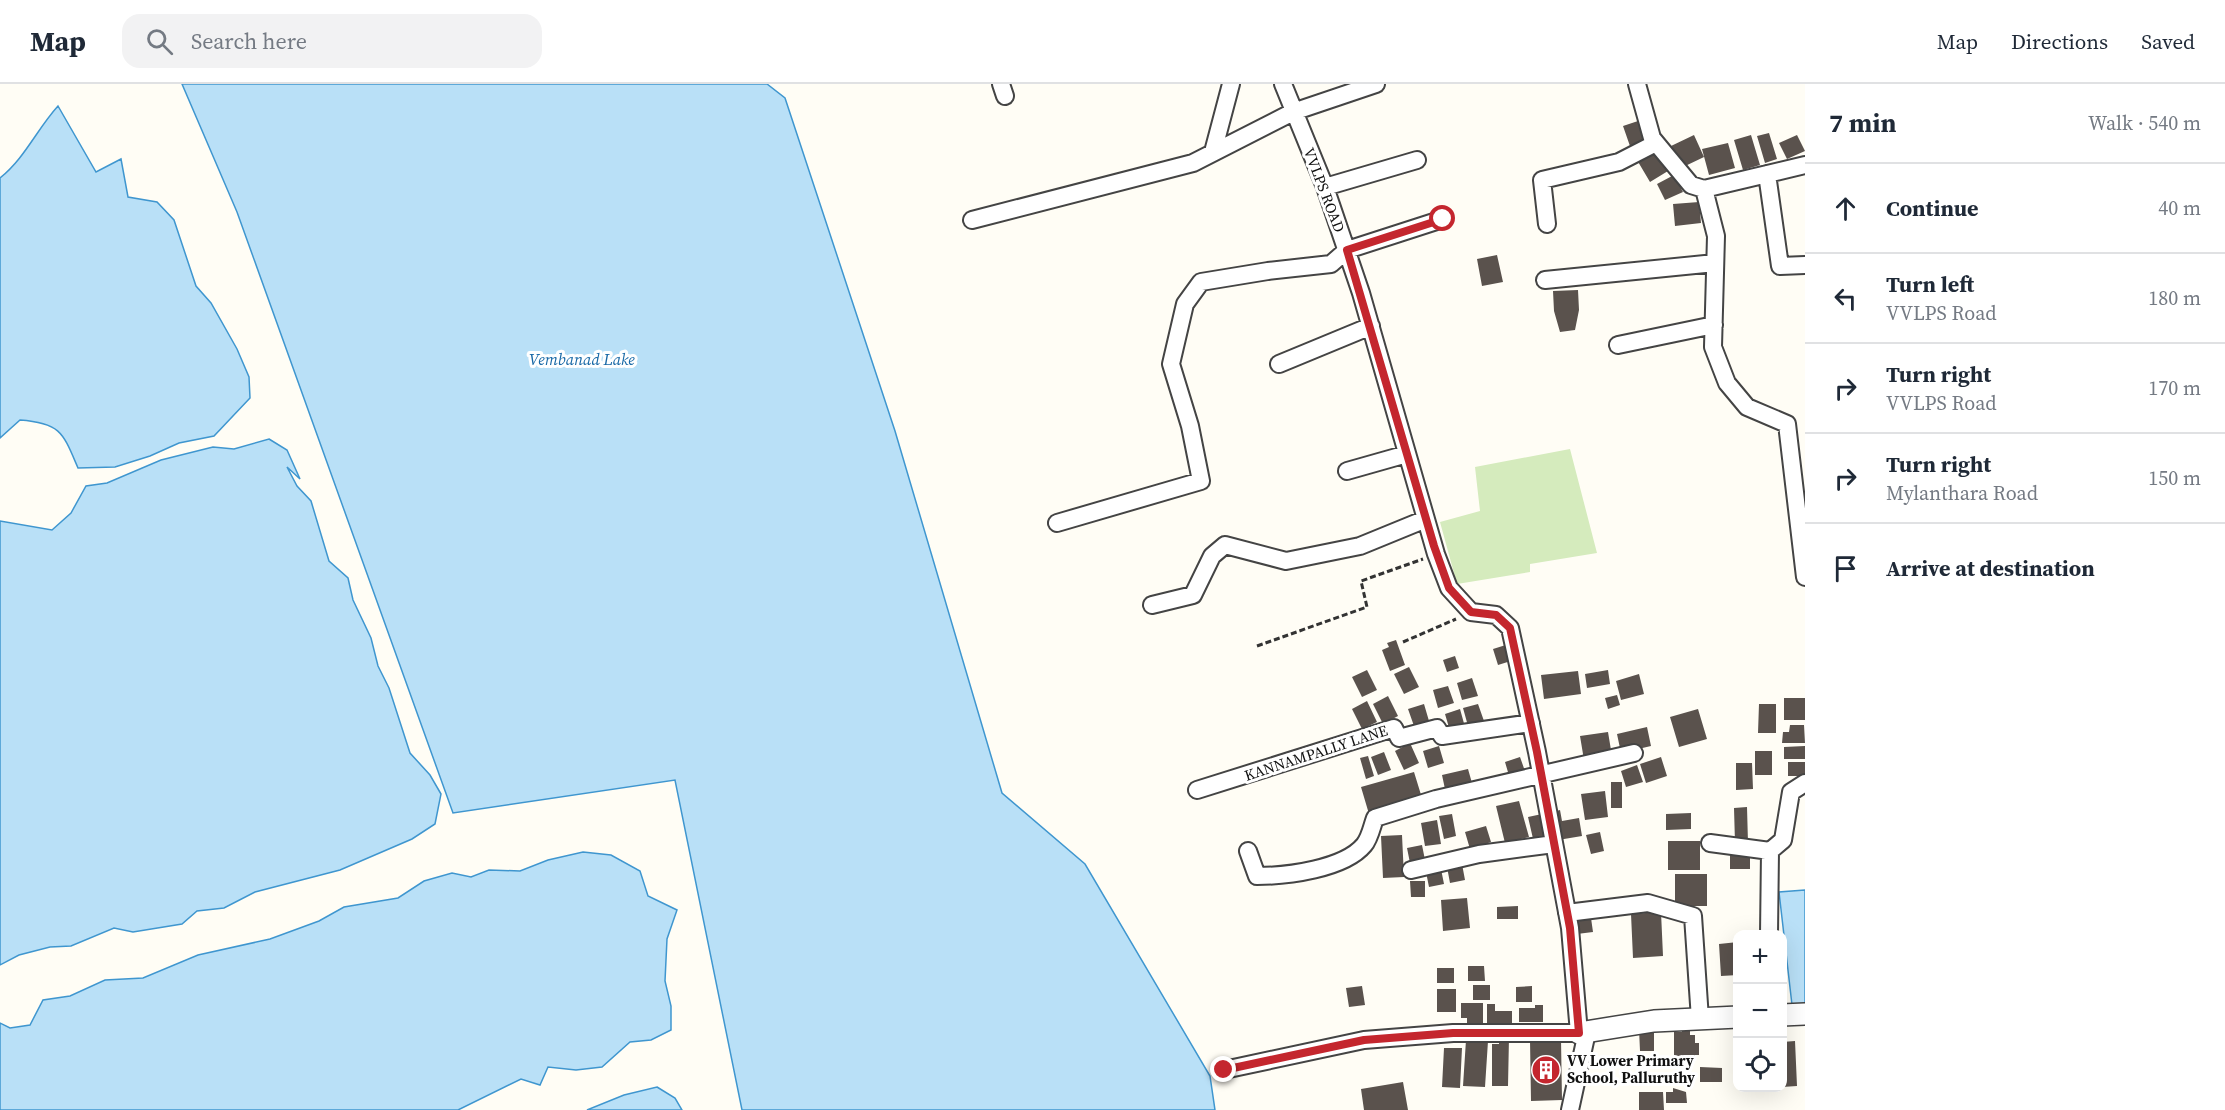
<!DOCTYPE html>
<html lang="en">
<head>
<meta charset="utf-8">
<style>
  body { margin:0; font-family:"Source Serif 4",serif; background:#f2f2f3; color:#1f2937 }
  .controls { position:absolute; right:18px; bottom:18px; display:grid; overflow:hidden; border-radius:12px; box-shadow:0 6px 24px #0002 }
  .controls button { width:54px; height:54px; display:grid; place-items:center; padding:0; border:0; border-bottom:2px solid #e0e1e3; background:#fff; color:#1f2937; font:30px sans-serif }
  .stop { position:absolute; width:18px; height:18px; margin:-14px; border:4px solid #c4262e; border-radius:50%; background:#fff }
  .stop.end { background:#c4262e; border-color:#fff; box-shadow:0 2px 6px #0008 }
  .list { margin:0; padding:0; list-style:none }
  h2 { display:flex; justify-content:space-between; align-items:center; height:78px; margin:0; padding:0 24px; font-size:26px }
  h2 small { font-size:20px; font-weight:400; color:#747a83 }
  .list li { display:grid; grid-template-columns:39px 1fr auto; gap:18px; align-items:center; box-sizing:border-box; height:90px; padding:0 24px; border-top:2px solid #e0e1e3 }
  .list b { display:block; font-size:22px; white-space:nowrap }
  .list p { margin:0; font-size:20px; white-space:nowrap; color:#747a83 }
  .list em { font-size:20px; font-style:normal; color:#747a83 }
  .icon { flex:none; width:33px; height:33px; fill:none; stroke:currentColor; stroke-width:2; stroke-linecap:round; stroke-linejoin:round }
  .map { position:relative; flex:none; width:1805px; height:1026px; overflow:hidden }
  header { display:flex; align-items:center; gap:36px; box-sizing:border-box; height:84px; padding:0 30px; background:#fff; border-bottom:2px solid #e0e1e3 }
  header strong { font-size:28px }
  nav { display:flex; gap:33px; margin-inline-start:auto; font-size:21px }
  .search { width:420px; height:54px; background:#f2f2f3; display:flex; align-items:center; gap:15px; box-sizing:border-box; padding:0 21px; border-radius:18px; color:#747a83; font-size:22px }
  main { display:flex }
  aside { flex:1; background:#fff }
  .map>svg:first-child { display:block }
  .green { fill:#d5ebbd }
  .water { fill:#b9e0f7; stroke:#3f96cf; stroke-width:1.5 }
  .building { fill:#5a524d }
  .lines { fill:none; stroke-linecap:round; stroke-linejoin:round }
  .minor-casing { stroke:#444; stroke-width:20 }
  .tertiary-casing { stroke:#444; stroke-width:24 }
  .path { stroke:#333; stroke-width:3; stroke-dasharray:6 3; stroke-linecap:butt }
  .minor { stroke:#fff; stroke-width:16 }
  .tertiary { stroke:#fff; stroke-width:21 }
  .route { stroke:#c4262e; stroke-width:8 }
  .labels { text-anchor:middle; stroke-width:6; stroke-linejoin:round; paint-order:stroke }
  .street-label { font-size:15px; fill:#111; stroke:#fff }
  .poi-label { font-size:15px; font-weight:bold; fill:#111; stroke:#fff; text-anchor:start }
  .water-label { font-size:16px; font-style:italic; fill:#1768a6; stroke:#fff }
</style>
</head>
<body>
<header>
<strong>Map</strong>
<div class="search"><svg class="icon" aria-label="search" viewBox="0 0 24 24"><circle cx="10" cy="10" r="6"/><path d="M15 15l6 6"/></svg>Search here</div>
<nav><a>Map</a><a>Directions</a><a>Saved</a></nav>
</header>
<main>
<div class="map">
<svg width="1805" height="1026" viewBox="0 0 1805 1026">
  <rect width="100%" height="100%" fill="#fffdf5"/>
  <path class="green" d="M1570,365L1597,469L1530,480V488L1457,500L1440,438L1480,427L1475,383Z"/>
  <path class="water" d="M182,0H767L785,14L895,347L1002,709L1085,780L1210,992L1215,1026H742L675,696L453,729L237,128Z
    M58,22L96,88L121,75L128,113L157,118L174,136L196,202L211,219L237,265L249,293L250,314L214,352L179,359L150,372L115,383L78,384C63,349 61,339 20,336L0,354V94C25,74 37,45 58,22Z
    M269,355L287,366L300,395L287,383L297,402L311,417L329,477L348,494L353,516L371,554L378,582L389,604L410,669L430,691L441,710L435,740L412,755L340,786L255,808L224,824L197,827L182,840L133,848L114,844L71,862L50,863L19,871L0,881V437L52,446L71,429L86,402L107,399L161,376L213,363L234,365Z
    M583,768L611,771L640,787L648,812L677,826L667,855L665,897L671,922V946L651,956L630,958L602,983L576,986L548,983L540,1001L521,995L458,1026H0V939L10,944L30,941L43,916L70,912L105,896L143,894L198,871L270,855L319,837L344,823L398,814L424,797L452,789L471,793L489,786L520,787L548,776Z
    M1805,806V920L1792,921L1779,808Z
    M657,1003L675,1014L682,1026H587L624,1011Z"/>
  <path class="building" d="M1641,36L1649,60L1631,65L1623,42Z
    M1769,49L1777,75L1765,79L1757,52Z
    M1694,51L1704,73L1681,84L1671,62Z
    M1751,51L1760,81L1743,86L1734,56Z
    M1797,51L1805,67L1787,75L1779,59Z
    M1728,59L1735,84L1709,91L1702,65Z
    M1654,65L1668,87L1650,98L1637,76Z
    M1674,91L1683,108L1665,116L1657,100Z
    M1699,118L1701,139L1675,142L1673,120Z
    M1497,171L1503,198L1482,202L1477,175Z
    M1578,206L1579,226L1575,246L1560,248L1554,227L1553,207Z
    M1396,556L1405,581L1390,587L1382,566L1389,563L1387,559Z
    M1509,560L1514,576L1498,581L1493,565Z
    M1455,572L1459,584L1447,588L1443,576Z
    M1409,583L1419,603L1404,610L1394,590Z
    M1367,586L1377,606L1362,613L1352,593Z
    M1608,586L1610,600L1587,604L1585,590Z
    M1578,587L1581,610L1544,615L1541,591Z
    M1639,590L1644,610L1621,616L1616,597Z
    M1472,594L1478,612L1462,616L1457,599Z
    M1448,602L1454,619L1438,624L1433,606Z
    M1617,611L1620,621L1608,625L1605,614Z
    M1388,612L1398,632L1383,640L1373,620Z
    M1784,614H1805V636H1784Z
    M1367,617L1377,638L1362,645L1352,625Z
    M1424,620L1429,637L1414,642L1408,625Z
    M1478,620L1484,637L1468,642L1463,624Z
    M1759,620H1776V649H1758Z
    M1460,625L1465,643L1450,647L1445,630Z
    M1698,625L1707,655L1679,663L1670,633Z
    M1790,641H1804L1805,659H1782L1783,648H1789Z
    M1647,643L1651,662L1621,669L1617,650Z
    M1608,648L1612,672L1584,676L1580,652Z
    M1410,659L1419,679L1404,686L1395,667Z
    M1439,662L1444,679L1428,684L1423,667Z
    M1805,662V675H1784V663Z
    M1755,667H1772V691H1755Z
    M1384,668L1391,686L1378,691L1371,673Z
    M1368,672L1374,692L1366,695L1360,674Z
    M1520,673L1526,690L1510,695L1505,678Z
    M1661,673L1667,692L1646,699L1640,680Z
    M1788,678H1805V692H1788Z
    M1736,679H1752L1753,705L1736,706Z
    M1637,681L1643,698L1626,703L1621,687Z
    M1468,685L1472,699L1445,705L1442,691Z
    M1414,688L1422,714L1369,730L1361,703Z
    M1611,698H1622V724H1611Z
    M1605,707L1608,733L1585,736L1581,710Z
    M1519,717L1529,753L1505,759L1496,722Z
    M1747,723L1748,759H1735L1734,724Z
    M1560,726L1562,737L1579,734L1582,752L1558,756L1553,728Z
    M1691,729V745L1666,746V730Z
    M1452,730L1456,752L1444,755L1439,732Z
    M1542,730L1548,757L1534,759L1528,733Z
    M1437,736L1441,760L1425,762L1421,739Z
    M1486,742L1491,758L1470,765L1465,748Z
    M1600,748L1604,767L1591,770L1586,751Z
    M1402,751L1404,793L1383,794L1381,752Z
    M1668,757H1700V786H1668Z
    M1422,761L1425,776L1410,779L1407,764Z
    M1730,768H1750V785H1730Z
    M1462,780L1465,796L1450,799L1447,783Z
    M1441,785L1444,800L1429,803L1426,788Z
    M1675,790H1707V822H1675Z
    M1410,797H1425V813H1411Z
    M1467,814L1470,844L1443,847L1441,816Z
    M1518,822V835H1497V823Z
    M1661,828L1663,872L1633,874L1631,830Z
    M1591,834L1593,848L1577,850L1575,836Z
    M1738,858V891L1721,892L1719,860Z
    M1468,882H1484L1485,897H1468Z
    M1437,884H1454V899H1437Z
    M1473,901H1490V916H1473Z
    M1362,902L1365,921L1349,923L1346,904Z
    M1532,902V918H1516V903Z
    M1437,905H1456V928H1437Z
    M1461,919H1483V939H1467V934H1461Z
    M1487,920H1495V927H1512V940H1487Z
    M1535,921H1543V938H1519V924H1535Z
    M1654,944V967H1640L1639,945Z
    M1682,945H1690V951H1695V959H1699V971H1695V978H1674V948H1682Z
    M1499,953H1509L1508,1002H1492V960H1499Z
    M1561,955L1562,1016L1531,1017L1530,956Z
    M1466,956L1488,957L1485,1003L1463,1002Z
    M1795,957L1797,1002L1782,1003V958Z
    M1444,964H1462L1460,1004L1442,1003Z
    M1700,983L1722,984V998H1700Z
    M1403,998L1408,1026H1364L1361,1005Z
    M1673,1004L1686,1008L1687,1019H1666V1008H1673Z
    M1639,1008H1663L1664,1026H1639Z"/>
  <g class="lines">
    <g class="minor-casing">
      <path id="minor" d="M1001,0L1005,12
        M1637,0L1652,54L1691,101L1704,105L1805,81
        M1213,68L1231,0
        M1767,90L1780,182L1805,181
        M1325,103L1417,76
        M1704,105L1716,152L1713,263L1727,299L1747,323L1787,340L1805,493
        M972,136L1193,79L1293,28L1376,0
        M1547,140L1542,96L1619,78L1656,59
        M1545,196L1715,179
        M1618,261L1714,241
        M1279,280L1371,242
        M1347,387L1407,370
        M1057,439L1201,397L1190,342L1171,280L1185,220L1201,198L1268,187L1331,180L1347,166L1443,135
        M1152,521L1193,511L1212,472L1225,461L1286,477L1360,462L1426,435
        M1197,706L1394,644L1399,654L1437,644L1442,652L1531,639
        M1710,759L1770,767
        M1248,767L1257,792C1287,792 1344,785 1364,761C1370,754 1372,742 1375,734L1436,715L1634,669
        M1411,786L1479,770L1554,760
        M1567,829L1648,819L1693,832L1700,935
        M1769,850L1770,767L1783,756L1791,708L1805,699
        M1224,986L1364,956L1453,949H1579L1570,844L1537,668L1510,544L1496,531L1471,528L1449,504L1436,470L1361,209L1325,103L1283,0
        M1570,1026L1587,948"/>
    </g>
    <g class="tertiary-casing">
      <path id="tertiary" d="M1782,931L1805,930
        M1579,949L1654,937L1738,933"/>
    </g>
    <path class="path" d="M1403,558L1456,535
      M1257,562L1367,523L1361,497L1423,475"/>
    <use href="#minor" class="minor"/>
    <use href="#tertiary" class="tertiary"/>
  </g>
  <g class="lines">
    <path class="route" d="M1224,986L1364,956L1453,949H1579L1570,844L1537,668L1510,544L1496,531L1471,528L1449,504L1434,462L1347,166L1443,135"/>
  </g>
  <defs>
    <g id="building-disc" transform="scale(1.5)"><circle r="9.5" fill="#c4262e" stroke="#fff"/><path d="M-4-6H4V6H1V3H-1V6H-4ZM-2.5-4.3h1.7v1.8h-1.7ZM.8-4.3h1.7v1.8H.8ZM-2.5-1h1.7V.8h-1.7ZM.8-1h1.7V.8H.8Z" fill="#fff"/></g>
  </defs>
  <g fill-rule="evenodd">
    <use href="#building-disc" x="1546" y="986"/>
  </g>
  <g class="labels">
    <g class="street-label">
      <text transform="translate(1324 106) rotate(69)" y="5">VVLPS ROAD</text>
      <text transform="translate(1316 669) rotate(-18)" y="5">KANNAMPALLY LANE</text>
    </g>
    <g class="poi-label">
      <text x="1567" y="982">VV Lower Primary<tspan x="1567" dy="17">School, Palluruthy</tspan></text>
    </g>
    <g class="water-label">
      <text x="582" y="281">Vembanad Lake</text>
    </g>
  </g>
</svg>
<div class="controls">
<button>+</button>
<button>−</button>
<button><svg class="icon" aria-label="locate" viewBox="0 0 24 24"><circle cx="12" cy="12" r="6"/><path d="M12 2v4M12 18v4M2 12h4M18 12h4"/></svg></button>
</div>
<div class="stop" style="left:1443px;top:135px"></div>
<div class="stop end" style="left:1224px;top:986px"></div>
</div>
<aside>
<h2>7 min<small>Walk · 540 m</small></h2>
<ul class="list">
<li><svg class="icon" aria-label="ahead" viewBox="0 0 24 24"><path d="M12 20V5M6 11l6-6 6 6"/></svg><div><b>Continue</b></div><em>40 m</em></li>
<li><svg class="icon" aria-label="left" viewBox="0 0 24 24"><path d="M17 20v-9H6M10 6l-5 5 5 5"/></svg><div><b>Turn left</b><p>VVLPS Road</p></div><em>180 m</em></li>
<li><svg class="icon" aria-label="right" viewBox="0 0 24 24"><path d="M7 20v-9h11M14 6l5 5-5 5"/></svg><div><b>Turn right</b><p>VVLPS Road</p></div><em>170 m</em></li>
<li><svg class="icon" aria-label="right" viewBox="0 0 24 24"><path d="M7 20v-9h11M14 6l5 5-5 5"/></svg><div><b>Turn right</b><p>Mylanthara Road</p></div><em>150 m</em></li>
<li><svg class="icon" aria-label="arrive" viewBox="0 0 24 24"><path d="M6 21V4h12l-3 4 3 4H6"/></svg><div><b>Arrive at destination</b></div></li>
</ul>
</aside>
</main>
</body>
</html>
